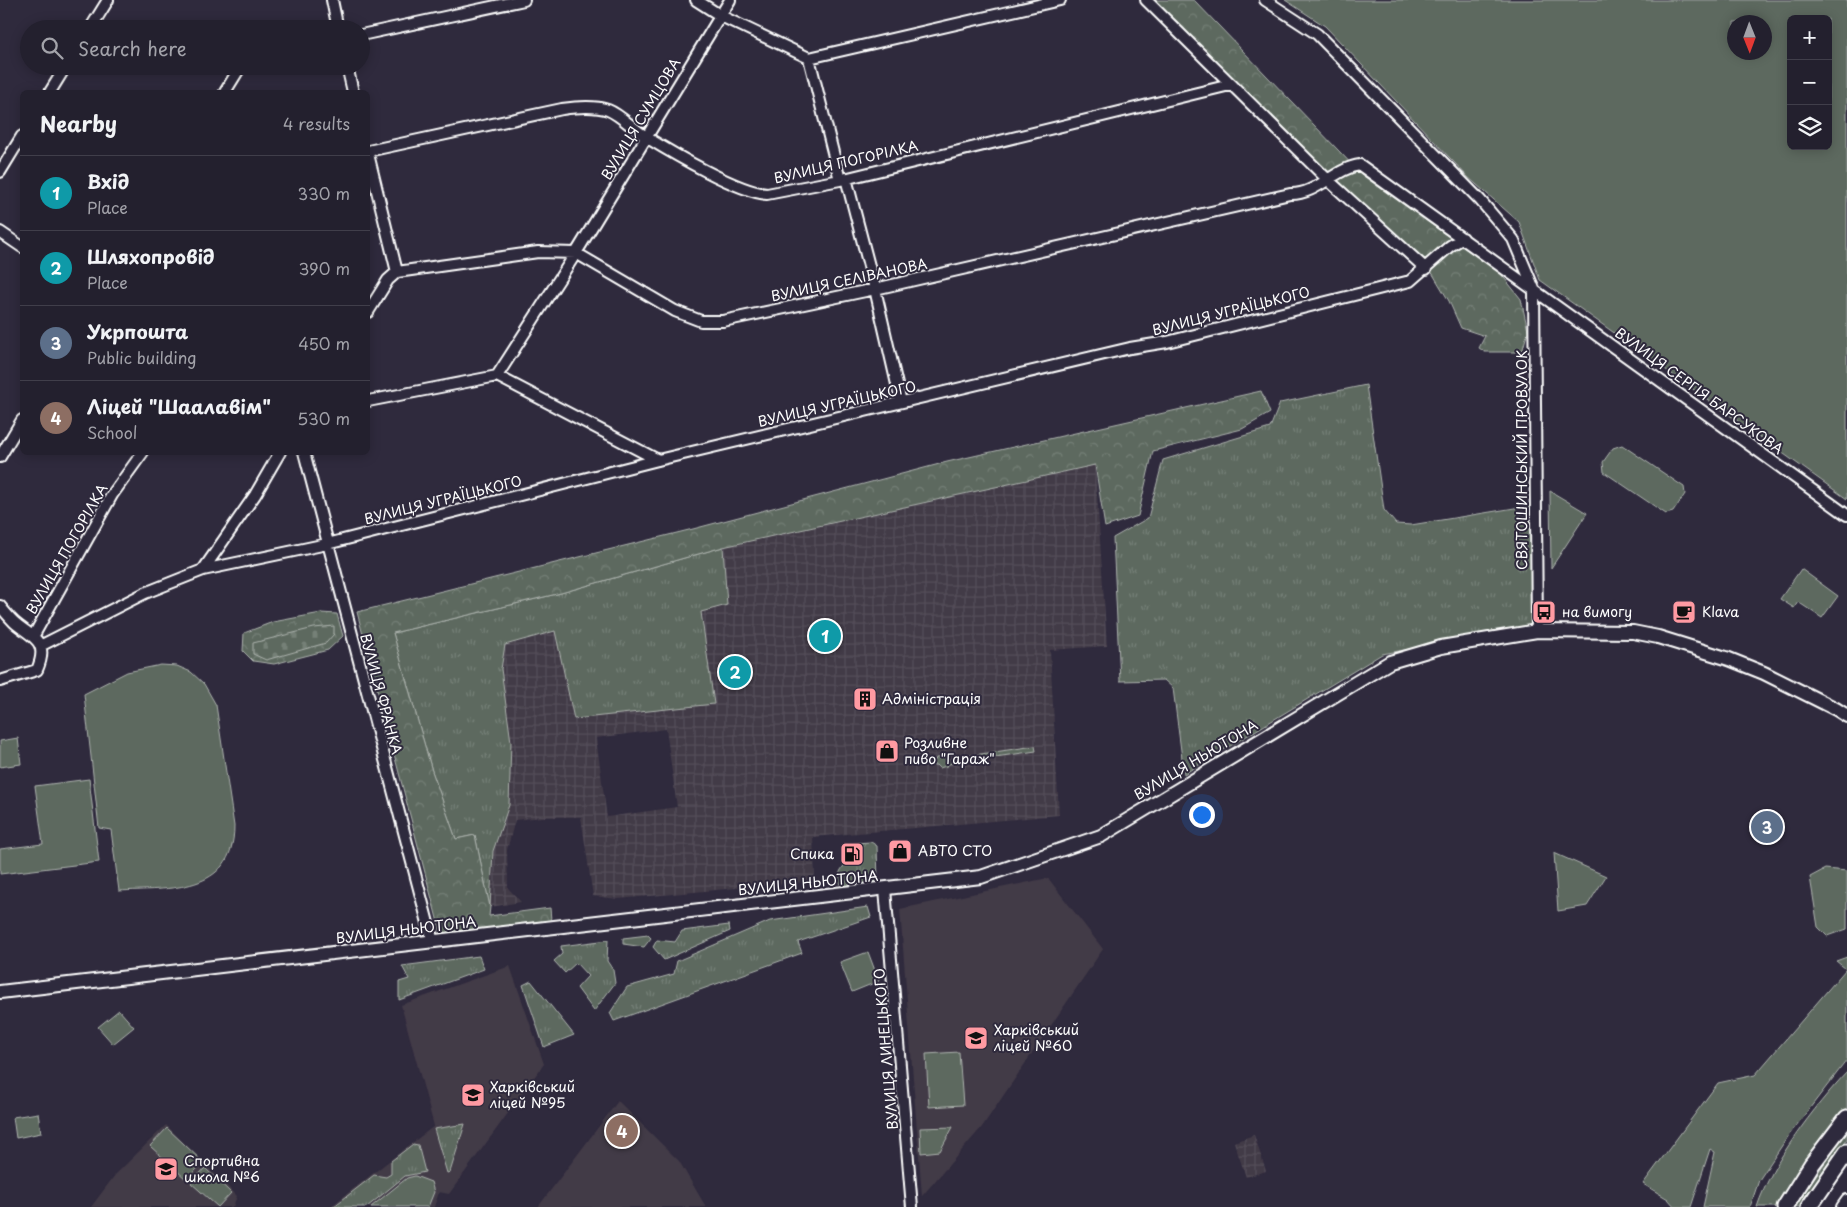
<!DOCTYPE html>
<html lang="en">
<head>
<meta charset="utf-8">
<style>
  body { margin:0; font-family:"Playpen Sans",sans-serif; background:#2f2d3a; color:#f1f3f6 }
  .controls { position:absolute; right:15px; top:15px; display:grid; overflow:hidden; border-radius:8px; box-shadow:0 2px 12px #0003 }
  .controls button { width:45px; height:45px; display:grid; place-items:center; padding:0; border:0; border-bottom:1px solid #403e4a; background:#23202e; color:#f1f3f6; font:25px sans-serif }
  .compass { position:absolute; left:1727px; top:15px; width:45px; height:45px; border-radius:50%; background:#23202e; box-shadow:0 2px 12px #0003; rotate:179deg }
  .you { position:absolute; left:1201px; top:814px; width:18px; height:18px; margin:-12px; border:4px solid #fff; border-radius:50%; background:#1a73e8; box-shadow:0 0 0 8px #1a73e833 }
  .badge { display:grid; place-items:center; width:32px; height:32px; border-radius:50%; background:#8c9099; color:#fff; font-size:16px; font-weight:700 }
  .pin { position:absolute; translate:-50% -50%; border:2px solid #fff; box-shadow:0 1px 5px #0006 }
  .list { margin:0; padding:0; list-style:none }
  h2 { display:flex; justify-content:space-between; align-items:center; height:65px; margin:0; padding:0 20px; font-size:21px }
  h2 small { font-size:16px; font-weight:400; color:#a3a3aa }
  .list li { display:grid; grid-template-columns:32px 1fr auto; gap:15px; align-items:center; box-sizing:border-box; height:75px; padding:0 20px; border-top:1px solid #403e4a }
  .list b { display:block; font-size:19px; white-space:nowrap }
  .list p { margin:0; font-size:16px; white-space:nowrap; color:#a3a3aa }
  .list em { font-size:16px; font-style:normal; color:#a3a3aa }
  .icon { flex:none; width:28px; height:28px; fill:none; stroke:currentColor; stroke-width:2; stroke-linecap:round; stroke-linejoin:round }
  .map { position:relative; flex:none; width:1847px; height:1207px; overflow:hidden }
  .search { position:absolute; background:#23202e; box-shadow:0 2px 12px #0003; left:20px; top:20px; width:350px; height:55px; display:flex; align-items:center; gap:12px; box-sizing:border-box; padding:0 18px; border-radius:28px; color:#a3a3aa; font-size:19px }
  .panel { position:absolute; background:#23202e; box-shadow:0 2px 12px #0003; left:20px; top:90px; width:350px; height:365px; border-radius:8px }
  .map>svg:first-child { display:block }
  .built { fill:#423a47 }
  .industrial { fill:url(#industrial-grid); fill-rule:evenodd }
  .grass { fill:url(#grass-tufts); stroke:#aeb4af }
  .forest { fill:url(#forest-crowns); stroke:#aeb4af }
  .cemetery { fill:url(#cemetery-stones); stroke:#aeb4af }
  .green { fill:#5d695f; stroke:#aeb4af; fill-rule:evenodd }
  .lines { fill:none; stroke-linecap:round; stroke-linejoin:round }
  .minor-casing { stroke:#fff; stroke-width:14 }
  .tertiary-casing { stroke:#fff; stroke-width:16 }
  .primary-casing { stroke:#fff; stroke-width:19 }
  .minor { stroke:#2f2a3d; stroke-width:10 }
  .tertiary { stroke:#2f2a3d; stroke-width:12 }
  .primary { stroke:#2f2a3d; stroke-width:15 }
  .labels { text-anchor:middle; stroke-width:4; stroke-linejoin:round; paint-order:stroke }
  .street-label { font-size:14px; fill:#fff; stroke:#2f2a3d }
  .poi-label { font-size:14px; fill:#fff; stroke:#2f2a3d; text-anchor:start }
</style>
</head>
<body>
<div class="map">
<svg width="1847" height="1207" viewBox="0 0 1847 1207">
  <defs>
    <pattern id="industrial-grid" width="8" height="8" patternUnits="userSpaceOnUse" patternTransform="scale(1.25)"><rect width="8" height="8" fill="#423a47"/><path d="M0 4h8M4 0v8" fill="none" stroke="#554e59"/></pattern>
    <pattern id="grass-tufts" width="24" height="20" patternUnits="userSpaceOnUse" patternTransform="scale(1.25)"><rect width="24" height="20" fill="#5d695f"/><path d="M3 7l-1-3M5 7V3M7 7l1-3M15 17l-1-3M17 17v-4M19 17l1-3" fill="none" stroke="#758077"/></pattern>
    <pattern id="forest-crowns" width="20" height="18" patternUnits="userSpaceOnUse" patternTransform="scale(1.25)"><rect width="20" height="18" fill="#5d695f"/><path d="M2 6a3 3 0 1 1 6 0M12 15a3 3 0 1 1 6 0" fill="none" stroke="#758077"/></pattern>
    <pattern id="cemetery-stones" width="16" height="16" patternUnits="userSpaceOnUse" patternTransform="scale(1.25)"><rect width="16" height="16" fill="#5d695f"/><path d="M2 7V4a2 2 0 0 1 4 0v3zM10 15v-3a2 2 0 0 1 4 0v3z" fill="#758077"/></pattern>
  </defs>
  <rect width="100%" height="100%" fill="#2f2a3d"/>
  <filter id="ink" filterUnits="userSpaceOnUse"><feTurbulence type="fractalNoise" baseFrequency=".02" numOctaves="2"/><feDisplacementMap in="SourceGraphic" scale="10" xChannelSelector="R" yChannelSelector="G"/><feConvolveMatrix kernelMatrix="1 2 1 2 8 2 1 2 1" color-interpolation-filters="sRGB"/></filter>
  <g filter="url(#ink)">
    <path class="built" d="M1048,878L1103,949L982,1127L922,1196L900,909Z
      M510,966L544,1064L449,1194L439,1192L434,1207H330L434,1126L401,1005Z
      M618,1101L679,1161L706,1207H538Z
      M166,1125L237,1196L233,1207H91L115,1175Z"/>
    <path class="industrial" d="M1095,465L1107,646L1050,650L1059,815L813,837L815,881L618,899L593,896L581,817H542L515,820L507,850L508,888L521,902L490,907L493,851L509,805L511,742L501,669L505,645L555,631L713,704L701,612L727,605L723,547ZM666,729L677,807L607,817L596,738Z
      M1254,1135L1266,1171L1246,1177L1234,1142Z"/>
    <path class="grass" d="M1366,385L1384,510L1396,524L1411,525L1533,505L1534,622L1526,628L1382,654L1184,774L1173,688L1164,680L1120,681L1113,538L1148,518L1163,460L1270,428L1280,403Z
      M723,547L727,605L701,612L714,704L574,719L555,631L505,645L501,669L511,742L509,805L493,851L490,907L475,835L456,839L432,771L393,633L561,593Z
      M1035,746L1036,751L948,764L947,766L939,768L936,765L920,766V763L935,761L936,758L945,757L947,759Z
      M871,842L877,846L878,882L842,886C835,876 841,869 848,861L854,860L859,852L852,847L854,843Z
      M868,907L871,917L798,942L802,953L614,1021L610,1013L627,987L674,974L677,961L770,921Z
      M729,925L730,931L664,960L653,947L657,940L675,942L682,931Z
      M648,935L651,938L644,947L623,944V938Z
      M608,940L607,961L613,970L615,983L594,1011L577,988L588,976L576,963L565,973L554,961L562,954L561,946Z
      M479,956L484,969L399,1000V982L409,979L402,966Z
      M531,981L574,1035L544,1047L523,985Z
      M465,1124L450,1172L447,1173L434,1129Z
      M1847,1131V1139L1800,1207H1794Z
      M413,1144L418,1145L425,1172L405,1176L367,1207H333L374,1175L386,1177L391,1174V1161Z"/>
    <path class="forest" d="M1152,0H1194L1362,175L1501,274L1521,299L1528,331L1522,352H1485L1479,348L1485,336L1461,328L1449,301L1431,271L1370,218L1187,36L1178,22Z
      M1261,391L1270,413L1242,429L1153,451L1138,516L1105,527L1095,465L723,547L561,593L393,633L432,771L456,839L475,835L490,907L489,916L550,908L551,920L441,934L357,612L693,529L947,462Z
      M321,613L337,614L343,636L328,650L274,664L253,661L243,651L244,633L273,622Z"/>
    <path class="cemetery" d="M334,626V634L326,643L266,660L253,654V643L314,628Z"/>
    <path class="green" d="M1285,0H1847V499L1540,280L1519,222L1468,177L1325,26ZM1791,19H1828V146H1791ZM1734,22H1764V52H1734Z
      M1622,445L1684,487L1685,494L1673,512L1666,514L1604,472L1603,462L1613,448Z
      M1550,491L1587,513L1551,568Z
      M1801,569L1838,596L1822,618L1798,602L1794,608L1780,599Z
      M161,665L177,666L191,672L204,684L216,705L234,826C234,895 168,888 119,891L111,830L99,828L84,694L127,672Z
      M18,738L21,764L0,767V741Z
      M89,779L99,862L0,874V849L43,844L35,786Z
      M1554,853L1606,876L1587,906L1558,911Z
      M1825,869L1847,871V929L1827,936L1818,927L1810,877Z
      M868,952L879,981L852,992L840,962Z
      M1847,957V1060L1789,1135L1759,1180L1750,1207H1703L1715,1152L1710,1149L1691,1207H1675L1668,1199L1643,1184L1718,1083L1755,1075L1846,969L1836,961Z
      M119,1010L134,1027L113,1044L98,1027Z
      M959,1052L963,1105L929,1107L926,1054Z
      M1847,1072V1111L1778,1207H1757C1772,1162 1814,1107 1847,1072Z
      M38,1113L41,1133L16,1138L13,1117Z
      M953,1127L940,1151L921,1153L920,1128Z
      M167,1128L203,1162L187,1180L150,1146Z
      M205,1168L231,1193L218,1207L191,1183Z
      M415,1176L431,1182L434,1192L428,1207H371L407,1178Z"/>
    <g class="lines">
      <g class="minor-casing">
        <path id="minor" d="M332,0L338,29
          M696,0L721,16L809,58L1060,0
          M1146,0L1328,180L1426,269
          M1265,0L1317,34L1480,200L1513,239L1534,289L1537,631
          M90,29L108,0
          M361,35L524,0
          M809,58L840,180
          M347,66L353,92
          M50,92L66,66
          M225,92L241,66
          M368,151L562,109C576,107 594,105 608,110C621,115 633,129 646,137C672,153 738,192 767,194L840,180L1230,85
          M368,154L397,272
          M0,172L22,136
          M846,178L875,289L901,402
          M0,232L22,247
          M368,312L388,280L397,272L538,252L576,253L675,311L701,321H723L875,289L1290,194C1317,195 1335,168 1360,165L1847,515
          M368,401L497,376
          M304,452L433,942
          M0,457L22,420
          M658,460L497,376L576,253L730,0
          M203,570L327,544L658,460L1130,348L1167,342L1410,281L1450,246L1463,238
          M0,606C4,611 9,617 14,622C32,638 50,640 37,670L0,681
          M34,635L112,495L143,452
          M40,646L145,593L203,570L255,495L280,452
          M885,889L912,1207
          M1842,1207L1847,1200"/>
      </g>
      <g class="tertiary-casing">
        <path id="tertiary" d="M0,992L981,877L1101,836L1390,662L1441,647L1537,631L1633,632L1658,637L1729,659L1764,673L1836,709L1847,716"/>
      </g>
      <g class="primary-casing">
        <path id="primary" d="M1785,1207L1812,1164L1847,1118
          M1809,1207L1847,1152"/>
      </g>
      <use href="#minor" class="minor"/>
      <use href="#tertiary" class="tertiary"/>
      <use href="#primary" class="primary"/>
    </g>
  </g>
  <defs>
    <g id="bus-square" transform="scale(1.25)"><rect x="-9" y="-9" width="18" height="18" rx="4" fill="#ff9aa2" stroke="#2f2a3d"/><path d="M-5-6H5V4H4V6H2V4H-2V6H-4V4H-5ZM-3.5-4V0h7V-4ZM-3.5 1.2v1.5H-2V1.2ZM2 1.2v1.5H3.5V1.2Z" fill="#111"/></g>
    <g id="cafe-square" transform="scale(1.25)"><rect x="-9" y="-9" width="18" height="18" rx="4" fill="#ff9aa2" stroke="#2f2a3d"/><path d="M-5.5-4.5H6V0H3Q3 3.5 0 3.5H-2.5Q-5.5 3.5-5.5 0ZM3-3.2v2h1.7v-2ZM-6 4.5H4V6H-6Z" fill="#111"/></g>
    <g id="building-square" transform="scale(1.25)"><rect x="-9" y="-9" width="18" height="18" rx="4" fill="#ff9aa2" stroke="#2f2a3d"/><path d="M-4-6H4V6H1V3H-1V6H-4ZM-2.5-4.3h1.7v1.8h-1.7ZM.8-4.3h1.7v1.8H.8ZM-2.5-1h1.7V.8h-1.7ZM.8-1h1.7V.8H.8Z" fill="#111"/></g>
    <g id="shop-square" transform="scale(1.25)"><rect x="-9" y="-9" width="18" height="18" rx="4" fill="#ff9aa2" stroke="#2f2a3d"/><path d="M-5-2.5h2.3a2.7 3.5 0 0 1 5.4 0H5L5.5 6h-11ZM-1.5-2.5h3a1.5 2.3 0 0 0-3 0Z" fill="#111"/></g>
    <g id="fuel-square" transform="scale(1.25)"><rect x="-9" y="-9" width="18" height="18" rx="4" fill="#ff9aa2" stroke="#2f2a3d"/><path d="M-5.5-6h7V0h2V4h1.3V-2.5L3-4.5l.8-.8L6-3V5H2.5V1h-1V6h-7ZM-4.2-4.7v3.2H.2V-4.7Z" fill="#111"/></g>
    <g id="school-square" transform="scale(1.25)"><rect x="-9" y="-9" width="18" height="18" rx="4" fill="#ff9aa2" stroke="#2f2a3d"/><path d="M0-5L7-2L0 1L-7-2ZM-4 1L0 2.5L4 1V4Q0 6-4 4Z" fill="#111"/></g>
  </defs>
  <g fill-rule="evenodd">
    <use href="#bus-square" x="1544" y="612"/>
    <use href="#cafe-square" x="1684" y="612"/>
    <use href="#building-square" x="865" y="699"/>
    <use href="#shop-square" x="887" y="751"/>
    <use href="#shop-square" x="900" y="851"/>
    <use href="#fuel-square" x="852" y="854"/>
    <use href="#school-square" x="976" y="1038"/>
    <use href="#school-square" x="473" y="1095"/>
    <use href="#school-square" x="166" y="1169"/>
  </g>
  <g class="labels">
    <g class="street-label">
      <text transform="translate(641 119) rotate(-59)" y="5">ВУЛИЦЯ СУМЦОВА</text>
      <text transform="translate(846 162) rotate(-13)" y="5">ВУЛИЦЯ ПОГОРІЛКА</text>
      <text transform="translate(849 280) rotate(-12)" y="5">ВУЛИЦЯ СЕЛІВАНОВА</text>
      <text transform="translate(1231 311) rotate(-14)" y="5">ВУЛИЦЯ УГРАЇЦЬКОГО</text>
      <text transform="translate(1699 391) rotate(36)" y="5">ВУЛИЦЯ СЕРГІЯ БАРСУКОВА</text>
      <text transform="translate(837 404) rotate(-13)" y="5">ВУЛИЦЯ УГРАЇЦЬКОГО</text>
      <text transform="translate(1522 460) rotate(-90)" y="5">СВЯТОШИНСЬКИЙ ПРОВУЛОК</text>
      <text transform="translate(443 500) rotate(-14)" y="5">ВУЛИЦЯ УГРАЇЦЬКОГО</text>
      <text transform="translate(67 549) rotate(-60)" y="5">ВУЛИЦЯ ПОГОРІЛКА</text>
      <text transform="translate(381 694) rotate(75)" y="5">ВУЛИЦЯ ФРАНКА</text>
      <text transform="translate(1196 760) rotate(-31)" y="5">ВУЛИЦЯ НЬЮТОНА</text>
      <text transform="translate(808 883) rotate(-6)" y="5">ВУЛИЦЯ НЬЮТОНА</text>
      <text transform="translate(406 930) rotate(-7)" y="5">ВУЛИЦЯ НЬЮТОНА</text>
      <text transform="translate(886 1049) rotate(-95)" y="5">ВУЛИЦЯ ЛИНЕЦЬКОГО</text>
    </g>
    <g class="poi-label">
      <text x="1562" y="617">на вимогу</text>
      <text x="1702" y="617">Klava</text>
      <text x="882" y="704">Адміністрація</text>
      <text x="904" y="748">Розливне<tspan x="904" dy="16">пиво "Гараж"</tspan></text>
      <text x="918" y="856">АВТО СТО</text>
      <text x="834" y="859" text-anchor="end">Спика</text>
      <text x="994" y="1035">Харківський<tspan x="994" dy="16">ліцей №60</tspan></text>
      <text x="490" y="1092">Харківський<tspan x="490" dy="16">ліцей №95</tspan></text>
      <text x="184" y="1166">Спортивна<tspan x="184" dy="16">школа №6</tspan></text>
    </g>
  </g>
</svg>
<div class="controls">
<button>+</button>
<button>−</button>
<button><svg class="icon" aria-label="layers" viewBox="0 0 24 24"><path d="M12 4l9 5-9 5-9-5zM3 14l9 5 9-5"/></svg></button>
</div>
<svg class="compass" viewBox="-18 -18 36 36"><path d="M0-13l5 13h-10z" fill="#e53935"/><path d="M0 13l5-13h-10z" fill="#a3a3aa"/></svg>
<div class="you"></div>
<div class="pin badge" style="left:825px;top:636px;background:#0f9aa8">1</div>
<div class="pin badge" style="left:735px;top:672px;background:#0f9aa8">2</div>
<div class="pin badge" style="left:1767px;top:827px;background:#5c6f8a">3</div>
<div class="pin badge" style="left:622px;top:1131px;background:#8d6e63">4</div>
<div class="search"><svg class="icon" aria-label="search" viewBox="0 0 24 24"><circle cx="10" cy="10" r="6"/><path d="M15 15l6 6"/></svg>Search here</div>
<section class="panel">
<h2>Nearby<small>4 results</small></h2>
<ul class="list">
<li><span class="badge" style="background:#0f9aa8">1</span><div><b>Вхід</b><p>Place</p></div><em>330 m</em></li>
<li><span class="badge" style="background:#0f9aa8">2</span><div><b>Шляхопровід</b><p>Place</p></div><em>390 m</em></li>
<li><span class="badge" style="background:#5c6f8a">3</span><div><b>Укрпошта</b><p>Public building</p></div><em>450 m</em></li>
<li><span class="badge" style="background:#8d6e63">4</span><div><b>Ліцей &quot;Шаалавім&quot;</b><p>School</p></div><em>530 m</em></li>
</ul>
</section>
</div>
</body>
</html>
